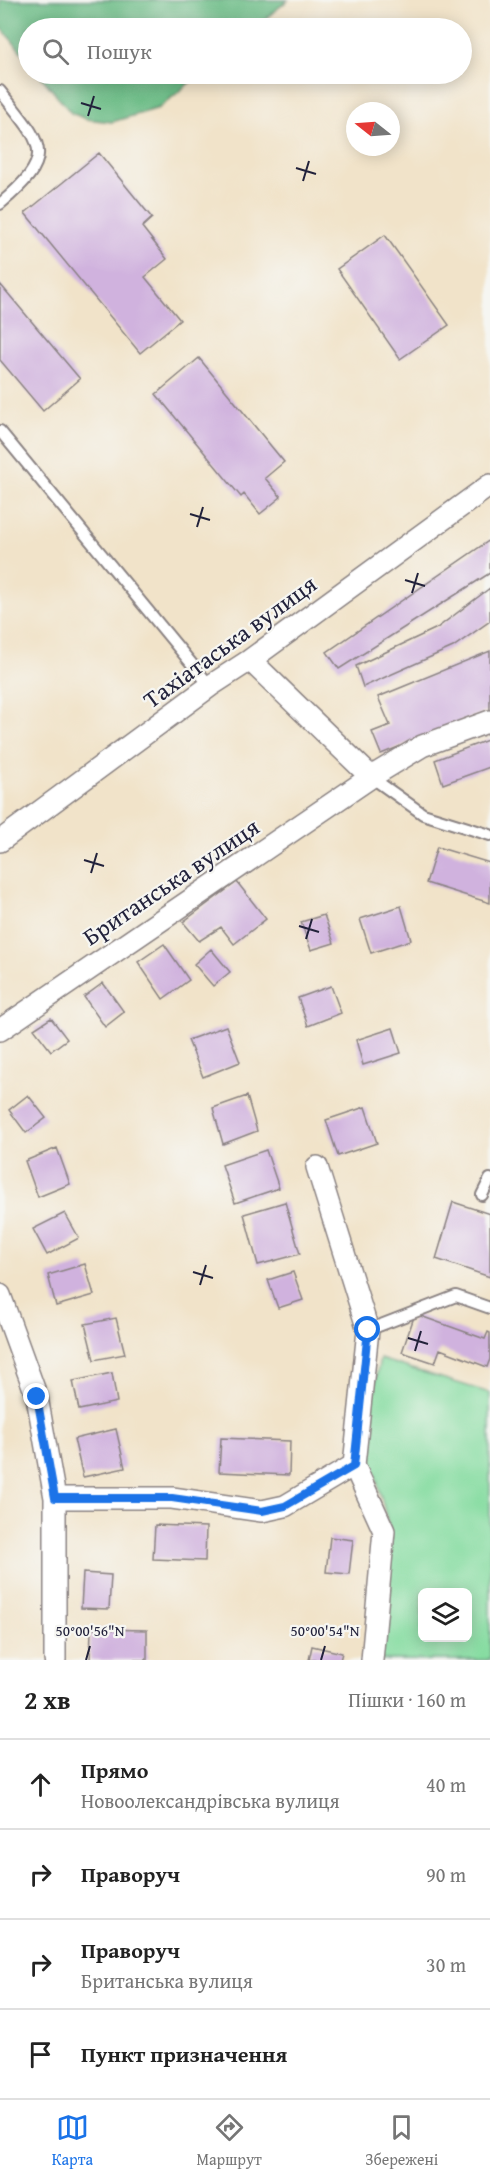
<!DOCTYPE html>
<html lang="uk">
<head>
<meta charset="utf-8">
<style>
  body { margin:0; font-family:"Gentium Book Plus",serif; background:#f2f2f2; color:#222 }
  .controls { position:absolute; right:18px; bottom:18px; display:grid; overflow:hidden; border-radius:9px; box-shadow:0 3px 15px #0003 }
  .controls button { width:54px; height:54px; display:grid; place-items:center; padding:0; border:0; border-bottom:2px solid #e0e0e0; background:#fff; color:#222; font:30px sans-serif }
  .compass { position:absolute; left:346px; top:102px; width:54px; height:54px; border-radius:50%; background:#fff; box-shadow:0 3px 15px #0003; rotate:287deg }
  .stop { position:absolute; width:18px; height:18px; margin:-14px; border:4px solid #1a73e8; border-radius:50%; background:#fff }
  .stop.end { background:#1a73e8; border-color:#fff; box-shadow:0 2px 6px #0008 }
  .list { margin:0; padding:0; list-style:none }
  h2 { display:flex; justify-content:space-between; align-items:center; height:78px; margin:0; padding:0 24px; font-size:26px }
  h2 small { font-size:20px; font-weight:400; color:#767676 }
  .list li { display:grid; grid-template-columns:39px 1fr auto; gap:18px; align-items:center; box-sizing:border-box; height:90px; padding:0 24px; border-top:2px solid #e0e0e0 }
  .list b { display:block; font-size:22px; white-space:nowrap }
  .list p { margin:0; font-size:20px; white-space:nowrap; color:#767676 }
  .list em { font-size:20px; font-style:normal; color:#767676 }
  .icon { flex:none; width:33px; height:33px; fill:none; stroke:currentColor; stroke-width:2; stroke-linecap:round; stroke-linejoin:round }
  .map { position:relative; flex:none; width:490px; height:1660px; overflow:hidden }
  .search { position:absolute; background:#fff; box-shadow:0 3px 15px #0003; left:18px; right:18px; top:18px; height:66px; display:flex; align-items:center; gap:15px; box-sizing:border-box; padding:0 21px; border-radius:33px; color:#767676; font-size:22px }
  .sheet { height:438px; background:#fff }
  nav { display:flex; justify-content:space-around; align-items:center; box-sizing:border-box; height:84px; border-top:2px solid #e0e0e0; background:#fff; font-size:16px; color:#767676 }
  nav a { display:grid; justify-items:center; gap:3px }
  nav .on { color:#1a73e8 }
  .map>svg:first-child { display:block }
  .green { fill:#85dca0; stroke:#547f6e; stroke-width:1.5; fill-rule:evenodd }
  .forest { fill:#6cbc86; stroke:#476f60; stroke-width:1.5 }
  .building { fill:#d0b2de }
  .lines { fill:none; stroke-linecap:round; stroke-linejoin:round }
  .service-casing { stroke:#8a8282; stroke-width:14 }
  .minor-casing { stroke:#8a8282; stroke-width:24 }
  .service { stroke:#fff; stroke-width:10 }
  .minor { stroke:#fff; stroke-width:21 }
  .route { stroke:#1a73e8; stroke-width:8 }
  .ticks { fill:none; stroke:#22223b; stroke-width:2 }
  .labels { text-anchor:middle; stroke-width:4.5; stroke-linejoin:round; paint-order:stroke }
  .street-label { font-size:24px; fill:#22223b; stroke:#f6f6f2 }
  .ticks-label { font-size:15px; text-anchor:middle; fill:#22223b; stroke:#f6f6f2; stroke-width:4.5; stroke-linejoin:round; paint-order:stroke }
</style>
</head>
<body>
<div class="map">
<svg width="490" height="1660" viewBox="0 0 490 1660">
  <rect width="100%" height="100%" fill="#f6f6f2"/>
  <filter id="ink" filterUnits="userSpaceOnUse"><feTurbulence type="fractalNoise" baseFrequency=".0167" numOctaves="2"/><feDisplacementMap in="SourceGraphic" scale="12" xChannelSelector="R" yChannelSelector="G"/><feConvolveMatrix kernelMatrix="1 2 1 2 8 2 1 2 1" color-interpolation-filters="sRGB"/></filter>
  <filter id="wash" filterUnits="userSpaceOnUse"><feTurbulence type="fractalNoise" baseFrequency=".008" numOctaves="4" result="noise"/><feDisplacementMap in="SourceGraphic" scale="24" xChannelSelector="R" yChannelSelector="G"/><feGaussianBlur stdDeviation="1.35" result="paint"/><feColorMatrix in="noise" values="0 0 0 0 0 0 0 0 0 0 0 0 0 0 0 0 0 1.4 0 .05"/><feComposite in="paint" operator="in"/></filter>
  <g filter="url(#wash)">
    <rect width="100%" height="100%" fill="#f1e3c9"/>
    <path class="green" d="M380,1359L490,1393V1660H378L390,1533L365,1431ZM422,1592H468V1638H422Z"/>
    <path class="forest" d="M0,0H288L254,28H28V60L0,26Z
      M39,74H200L159,108L112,122L86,119L71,113Z"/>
    <g id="blocks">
      <path class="building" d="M99,153L152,218L142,227L167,259L145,277L180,320L140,353L25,213Z
        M385,235L449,325L400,359L337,269Z
        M0,284L80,379L43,411L0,360Z
        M199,358L284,462L265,478L281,497L260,514L244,494L241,497L156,394Z
        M490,540V573L339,669L327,652Z
        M490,588V621L453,647L363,687L356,666L437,628Z
        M490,651V710L381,754L372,732L390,725L378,697Z
        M490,739V767L443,784L435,760Z
        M437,847L490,863V903L426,883Z
        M237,882L266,919L234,944L221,927L199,941L183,922Z
        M401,906L411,940L371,953L360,919Z
        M324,915L334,943L311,950L301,922Z
        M164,944L189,980L163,999L138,962Z
        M211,949L230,972L213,986L194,964Z
        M103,983L124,1012L105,1027L84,997Z
        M331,986L341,1013L308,1026L298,998Z
        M51,1018L67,1039L51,1051L34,1029Z
        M226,1026L240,1062L203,1077L188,1040Z
        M393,1028L401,1053L363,1065L356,1040Z
        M28,1095L46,1118L26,1133L9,1110Z
        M247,1096L257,1131L223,1144L213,1108Z
        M365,1107L377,1143L338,1156L326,1120Z
        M57,1148L70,1184L38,1197L25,1161Z
        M266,1150L279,1188L235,1203L222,1165Z
        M285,1202L300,1254L258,1265L244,1214Z
        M453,1202L490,1214V1277L436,1259Z
        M65,1213L79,1238L47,1255L33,1229Z
        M85,1264L94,1295L56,1306L48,1275Z
        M293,1272L303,1300L278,1308L268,1280Z
        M415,1314L485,1339L488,1332L490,1333V1359L487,1367L440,1349L435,1363L402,1352Z
        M116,1318L125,1354L94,1360L85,1324Z
        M112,1373L117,1402L79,1410L73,1381Z
        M116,1429L125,1468L83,1477L74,1439Z
        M221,1438L290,1441L289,1475L219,1472Z
        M155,1525L206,1527L205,1561L153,1559Z
        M330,1537L353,1540L349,1574L326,1572Z
        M83,1573L111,1575L109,1609L81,1608Z
        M91,1629L147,1630V1660H90Z
        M312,1646L342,1653L340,1660H309Z"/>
    </g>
  </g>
  <g filter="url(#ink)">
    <use href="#blocks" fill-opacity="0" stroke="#8a8282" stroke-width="1.5"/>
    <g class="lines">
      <g class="service-casing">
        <path id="service" d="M0,91C42,145 59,154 0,204
          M0,431L210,686
          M371,777L423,814L490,835
          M482,1195L490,1179
          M368,1330L456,1296L490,1308"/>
      </g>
      <g class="minor-casing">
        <path id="minor" d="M250,660L371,777
          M0,841L210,686L250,660L490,485
          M0,1030L371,777L422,746L490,721
          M317,1167L368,1330L354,1465L384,1531L372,1660
          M0,1295L37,1397L55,1498V1660
          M55,1498H172L262,1511L285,1506L354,1465"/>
      </g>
      <use href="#service" class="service"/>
      <use href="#minor" class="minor"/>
    </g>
  </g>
  <g class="lines" filter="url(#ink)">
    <path class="route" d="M37,1397L55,1498H172L262,1511L285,1506L354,1466L368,1330"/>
  </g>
  <path class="ticks" d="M81,103L101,109M88,116L94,96M296,168L316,174M303,181L309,161M190,514L210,520M197,527L203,507M405,580L425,586M412,593L418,573M84,860L104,866M91,873L97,853M299,926L319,932M306,939L312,919M193,1272L213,1278M200,1285L206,1265M408,1338L428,1344M415,1351L421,1331M86,1660L90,1646M321,1660L325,1646"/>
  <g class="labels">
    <g class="street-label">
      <text transform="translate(230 642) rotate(-36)" y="8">Тахіатаська вулиця</text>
      <text transform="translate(171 882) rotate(-34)" y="8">Британська вулиця</text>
    </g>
  </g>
  <g class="ticks-label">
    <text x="90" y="1636">50°00'56"N</text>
    <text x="325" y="1636">50°00'54"N</text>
  </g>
</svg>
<div class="controls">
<button><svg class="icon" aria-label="layers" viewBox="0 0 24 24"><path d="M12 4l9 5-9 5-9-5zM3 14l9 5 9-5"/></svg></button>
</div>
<svg class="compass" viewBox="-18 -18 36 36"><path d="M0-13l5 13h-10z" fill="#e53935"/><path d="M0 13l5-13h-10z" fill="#767676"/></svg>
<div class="stop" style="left:368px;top:1330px"></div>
<div class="stop end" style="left:37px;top:1397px"></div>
<div class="search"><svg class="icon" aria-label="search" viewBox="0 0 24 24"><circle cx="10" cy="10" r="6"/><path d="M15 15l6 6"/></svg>Пошук</div>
</div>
<section class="sheet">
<h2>2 хв<small>Пішки · 160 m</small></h2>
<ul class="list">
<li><svg class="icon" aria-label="ahead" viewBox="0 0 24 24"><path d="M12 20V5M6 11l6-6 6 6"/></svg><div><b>Прямо</b><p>Новоолександрівська вулиця</p></div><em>40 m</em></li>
<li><svg class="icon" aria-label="right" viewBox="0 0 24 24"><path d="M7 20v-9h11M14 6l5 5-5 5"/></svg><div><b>Праворуч</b></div><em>90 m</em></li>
<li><svg class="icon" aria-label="right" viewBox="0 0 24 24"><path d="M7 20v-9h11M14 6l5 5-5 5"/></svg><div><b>Праворуч</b><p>Британська вулиця</p></div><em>30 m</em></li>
<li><svg class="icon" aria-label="arrive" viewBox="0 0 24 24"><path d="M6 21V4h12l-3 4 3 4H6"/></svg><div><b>Пункт призначення</b></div></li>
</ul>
</section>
<nav>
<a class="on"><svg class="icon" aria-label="map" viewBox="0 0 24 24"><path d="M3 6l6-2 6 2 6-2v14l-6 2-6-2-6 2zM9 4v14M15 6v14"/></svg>Карта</a>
<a><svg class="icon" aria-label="directions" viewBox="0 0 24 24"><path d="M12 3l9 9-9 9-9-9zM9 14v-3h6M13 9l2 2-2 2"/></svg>Маршрут</a>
<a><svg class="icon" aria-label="saved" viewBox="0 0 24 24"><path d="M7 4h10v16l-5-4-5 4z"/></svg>Збережені</a>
</nav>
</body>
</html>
